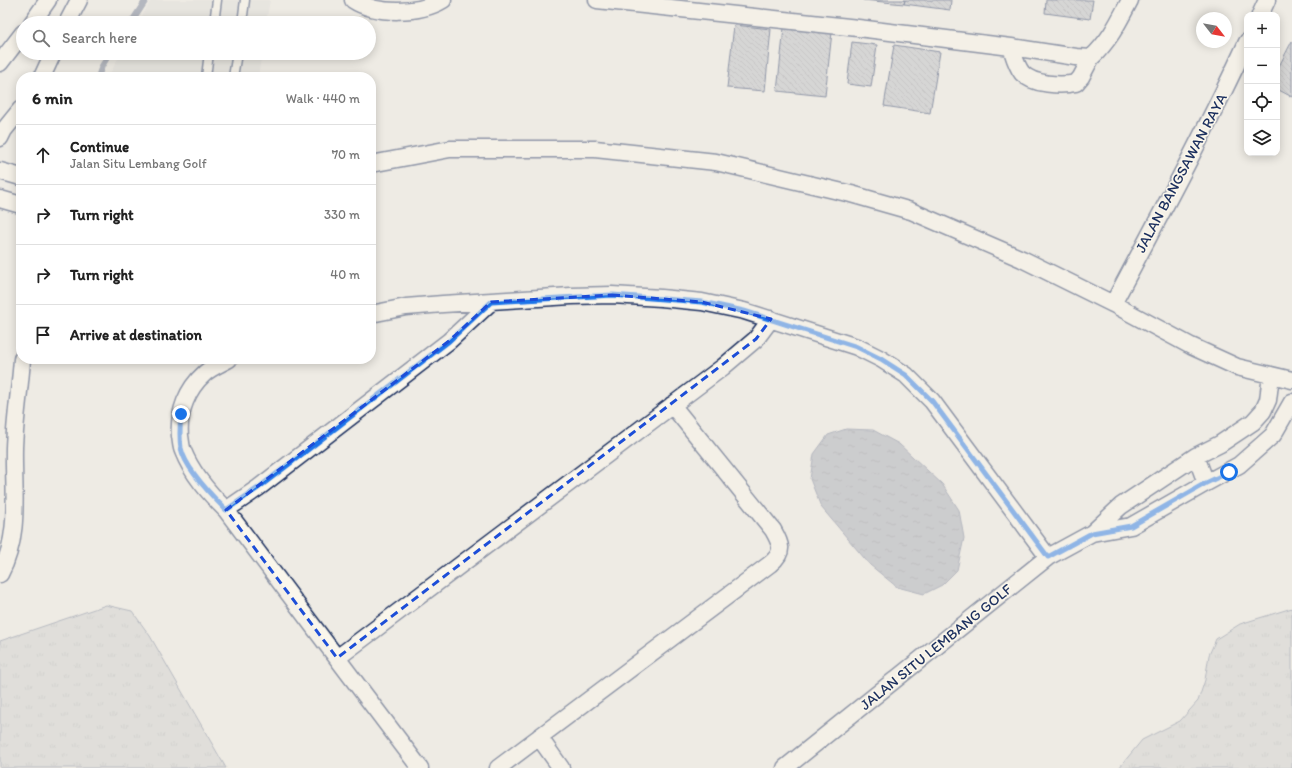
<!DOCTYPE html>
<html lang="en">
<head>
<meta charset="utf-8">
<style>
  body { margin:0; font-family:Itim,sans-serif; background:#f2f2f2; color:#222 }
  .controls { position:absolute; right:12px; top:12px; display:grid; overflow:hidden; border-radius:8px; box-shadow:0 2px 10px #0003 }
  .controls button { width:36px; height:36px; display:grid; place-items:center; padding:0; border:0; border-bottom:1px solid #e0e0e0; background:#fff; color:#222; font:20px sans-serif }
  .compass { position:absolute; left:1196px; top:12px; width:36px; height:36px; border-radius:50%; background:#fff; box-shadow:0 2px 10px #0003; rotate:121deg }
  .stop { position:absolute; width:12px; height:12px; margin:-9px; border:3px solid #1a73e8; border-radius:50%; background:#fff }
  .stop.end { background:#1a73e8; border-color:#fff; box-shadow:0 1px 4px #0008 }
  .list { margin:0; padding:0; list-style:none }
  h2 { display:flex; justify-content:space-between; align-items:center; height:52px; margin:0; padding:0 16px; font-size:17px }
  h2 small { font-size:13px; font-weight:400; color:#767676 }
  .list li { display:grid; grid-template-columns:26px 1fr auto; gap:12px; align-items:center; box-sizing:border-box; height:60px; padding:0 16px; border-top:1px solid #e0e0e0 }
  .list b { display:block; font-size:15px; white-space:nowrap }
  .list p { margin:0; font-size:13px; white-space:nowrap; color:#767676 }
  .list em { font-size:13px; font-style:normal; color:#767676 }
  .icon { flex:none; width:22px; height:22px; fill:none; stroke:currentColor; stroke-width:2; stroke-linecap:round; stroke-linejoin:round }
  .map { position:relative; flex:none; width:1292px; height:768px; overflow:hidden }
  .search { position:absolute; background:#fff; box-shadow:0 2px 10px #0003; left:16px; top:16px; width:360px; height:44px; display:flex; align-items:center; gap:10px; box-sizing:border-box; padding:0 14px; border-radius:22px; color:#767676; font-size:15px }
  .panel { position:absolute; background:#fff; box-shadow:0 2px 10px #0003; left:16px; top:72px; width:360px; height:292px; border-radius:16px }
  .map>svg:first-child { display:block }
  .built { fill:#deddda }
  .grass { fill:url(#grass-tufts); stroke:#747f96 }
  .water { fill:url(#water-ripples); stroke:#6d7892 }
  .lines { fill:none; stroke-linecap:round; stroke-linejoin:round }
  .stream { stroke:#6d7892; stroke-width:6 }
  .building { fill:url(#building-back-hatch); stroke:#1b2f5e }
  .service-casing { stroke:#1b2f5e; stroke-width:11 }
  .minor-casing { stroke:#1b2f5e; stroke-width:19 }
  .service { stroke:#fbf7ec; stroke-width:8 }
  .minor { stroke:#fbf7ec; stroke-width:16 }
  .route { stroke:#1a73e8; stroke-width:5 }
  .marked { fill:none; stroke:#1d4ed8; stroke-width:3; stroke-dasharray:8 5; stroke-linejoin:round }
  .labels { text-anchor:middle; stroke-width:3; stroke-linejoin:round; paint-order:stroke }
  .street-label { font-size:15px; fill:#1b2f5e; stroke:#fbf7ec }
</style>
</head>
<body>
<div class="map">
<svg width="1292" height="768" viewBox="0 0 1292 768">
  <defs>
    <pattern id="grass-tufts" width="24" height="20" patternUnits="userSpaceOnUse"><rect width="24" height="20" fill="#cecfcf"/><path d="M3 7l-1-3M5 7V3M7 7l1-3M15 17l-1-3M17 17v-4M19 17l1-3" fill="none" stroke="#b0b2b4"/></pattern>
    <pattern id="water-ripples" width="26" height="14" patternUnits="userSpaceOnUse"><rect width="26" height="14" fill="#a3a8b4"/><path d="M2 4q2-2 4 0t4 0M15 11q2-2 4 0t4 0" fill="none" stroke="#848996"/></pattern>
    <pattern id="building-back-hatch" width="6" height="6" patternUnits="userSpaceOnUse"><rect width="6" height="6" fill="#b9bcc3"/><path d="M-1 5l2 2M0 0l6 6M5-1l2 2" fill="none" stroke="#9699a2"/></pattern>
  </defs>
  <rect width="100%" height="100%" fill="#eeebe4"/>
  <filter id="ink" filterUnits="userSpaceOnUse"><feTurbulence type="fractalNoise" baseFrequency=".025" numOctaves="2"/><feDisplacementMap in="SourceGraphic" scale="8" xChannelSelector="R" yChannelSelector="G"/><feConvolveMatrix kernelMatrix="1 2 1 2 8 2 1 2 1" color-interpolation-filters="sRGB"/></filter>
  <g filter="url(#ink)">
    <path class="built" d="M151,0H270L266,23H138Z
      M121,53H262L258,77H108Z"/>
    <path class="grass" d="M106,605L132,611L150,636L226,768H0V641Z
      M1292,608V768H1119L1142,740L1180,721L1198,701L1205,680L1209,655L1216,639L1240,624Z"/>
    <path class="water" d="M846,429L873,430L899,444L942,484L959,510L964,538L957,570L942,585L924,594L897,587L870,565L821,507L810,479L814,454L828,435Z"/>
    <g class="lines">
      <path class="stream" d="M131,23L146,0
        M98,77L102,66L110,53"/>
    </g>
    <path class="building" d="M863,0H905L904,4Z
      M905,0H951L950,10L904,4Z
      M1046,0H1093L1090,19L1045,13Z
      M734,25L771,29L765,91L727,88Z
      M784,28L832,32L825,96L777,91Z
      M1292,41V97L1277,89V70Z
      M852,42L877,45L871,87L847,84Z
      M894,45L940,52L930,113L884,106Z"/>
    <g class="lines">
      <g class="service-casing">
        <path id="service" d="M214,23L217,0
          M242,23L245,0
          M206,77L209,53
          M233,77L237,53"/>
      </g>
      <g class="minor-casing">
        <path id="minor" d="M353,0C376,15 420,14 443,0
          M597,0L858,28L1011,47L1076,57L1091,58L1081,77L1076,83C1061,86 1033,85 1022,73C1016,65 1014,56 1011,47
          M1260,15L1267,0
          M32,23L48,0
          M67,23L79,0
          M1091,58C1110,40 1118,23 1130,0
          M0,63L23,33
          M42,77L53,53
          M0,138L4,130L21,109
          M371,164L450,149H595L716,162L851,194L911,211L1022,259L1113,304L1191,346L1237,367L1292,380
          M0,171L21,177
          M0,199L21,205
          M1113,304C1159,217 1206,131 1247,42
          M371,314L406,307L443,304L571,296L612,295L661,298L702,302L744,311L857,347L881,359L906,375L932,401L1048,557
          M229,359C222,363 212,367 205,373C187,389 178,412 180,436C181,441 181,447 183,451C192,474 209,493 226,510L258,488L449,341L491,302
          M1196,456L1206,483
          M226,510L337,658
          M1092,533L1131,526L1206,483L1239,465L1273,435L1292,402
          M0,574C21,535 13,490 14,448C15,418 20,389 22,359
          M539,737L561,768
          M420,768L337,658L723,367L756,339L771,319
          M498,768L770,564C785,552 781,544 773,530L672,405
          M785,768L1048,557L1092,533L1121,506L1196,456L1220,444L1253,422L1263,411L1268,400L1271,375"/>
      </g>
      <use href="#service" class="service"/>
      <use href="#minor" class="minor"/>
    </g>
  </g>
  <g class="lines" filter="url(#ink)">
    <path class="route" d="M181,414C180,425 179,436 181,448C185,468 212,496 226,510L258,488L449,341L491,302L612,295L702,302L744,311L857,347L881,359L906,375L932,401L1048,557L1092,533L1131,526L1206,483L1229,472"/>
  </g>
  <path d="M0 0H1292V768H0ZM612,295L702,302L771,319L756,339L337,658L226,510L449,341L491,302Z" fill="#eeebe4" fill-opacity=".55" fill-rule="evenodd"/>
  <path class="marked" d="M612,295L702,302L771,319L756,339L337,658L226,510L449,341L491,302Z"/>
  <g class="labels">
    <g class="street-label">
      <text transform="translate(1181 173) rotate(-62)" y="5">JALAN BANGSAWAN RAYA</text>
      <text transform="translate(936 647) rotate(-39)" y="5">JALAN SITU LEMBANG GOLF</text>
    </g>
  </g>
</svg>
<div class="controls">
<button>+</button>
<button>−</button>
<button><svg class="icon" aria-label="locate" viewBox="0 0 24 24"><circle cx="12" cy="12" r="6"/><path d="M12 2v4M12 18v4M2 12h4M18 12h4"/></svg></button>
<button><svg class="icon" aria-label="layers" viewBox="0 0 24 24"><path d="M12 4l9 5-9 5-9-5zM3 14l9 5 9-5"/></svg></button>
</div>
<svg class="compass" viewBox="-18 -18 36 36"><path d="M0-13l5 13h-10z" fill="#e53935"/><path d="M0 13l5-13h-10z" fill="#767676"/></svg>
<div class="stop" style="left:1229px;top:472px"></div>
<div class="stop end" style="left:181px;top:414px"></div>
<div class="search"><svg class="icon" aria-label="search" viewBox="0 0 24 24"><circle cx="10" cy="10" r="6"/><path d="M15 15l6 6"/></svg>Search here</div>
<section class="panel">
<h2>6 min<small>Walk · 440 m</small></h2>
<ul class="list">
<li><svg class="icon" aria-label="ahead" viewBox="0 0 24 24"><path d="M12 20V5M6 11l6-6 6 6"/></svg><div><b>Continue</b><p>Jalan Situ Lembang Golf</p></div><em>70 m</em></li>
<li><svg class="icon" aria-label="right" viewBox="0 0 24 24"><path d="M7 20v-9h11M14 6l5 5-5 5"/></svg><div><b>Turn right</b></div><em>330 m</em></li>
<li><svg class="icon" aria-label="right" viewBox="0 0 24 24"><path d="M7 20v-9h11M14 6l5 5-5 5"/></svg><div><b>Turn right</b></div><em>40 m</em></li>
<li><svg class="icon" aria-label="arrive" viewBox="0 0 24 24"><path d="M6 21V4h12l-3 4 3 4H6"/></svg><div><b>Arrive at destination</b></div></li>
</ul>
</section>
</div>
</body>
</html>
